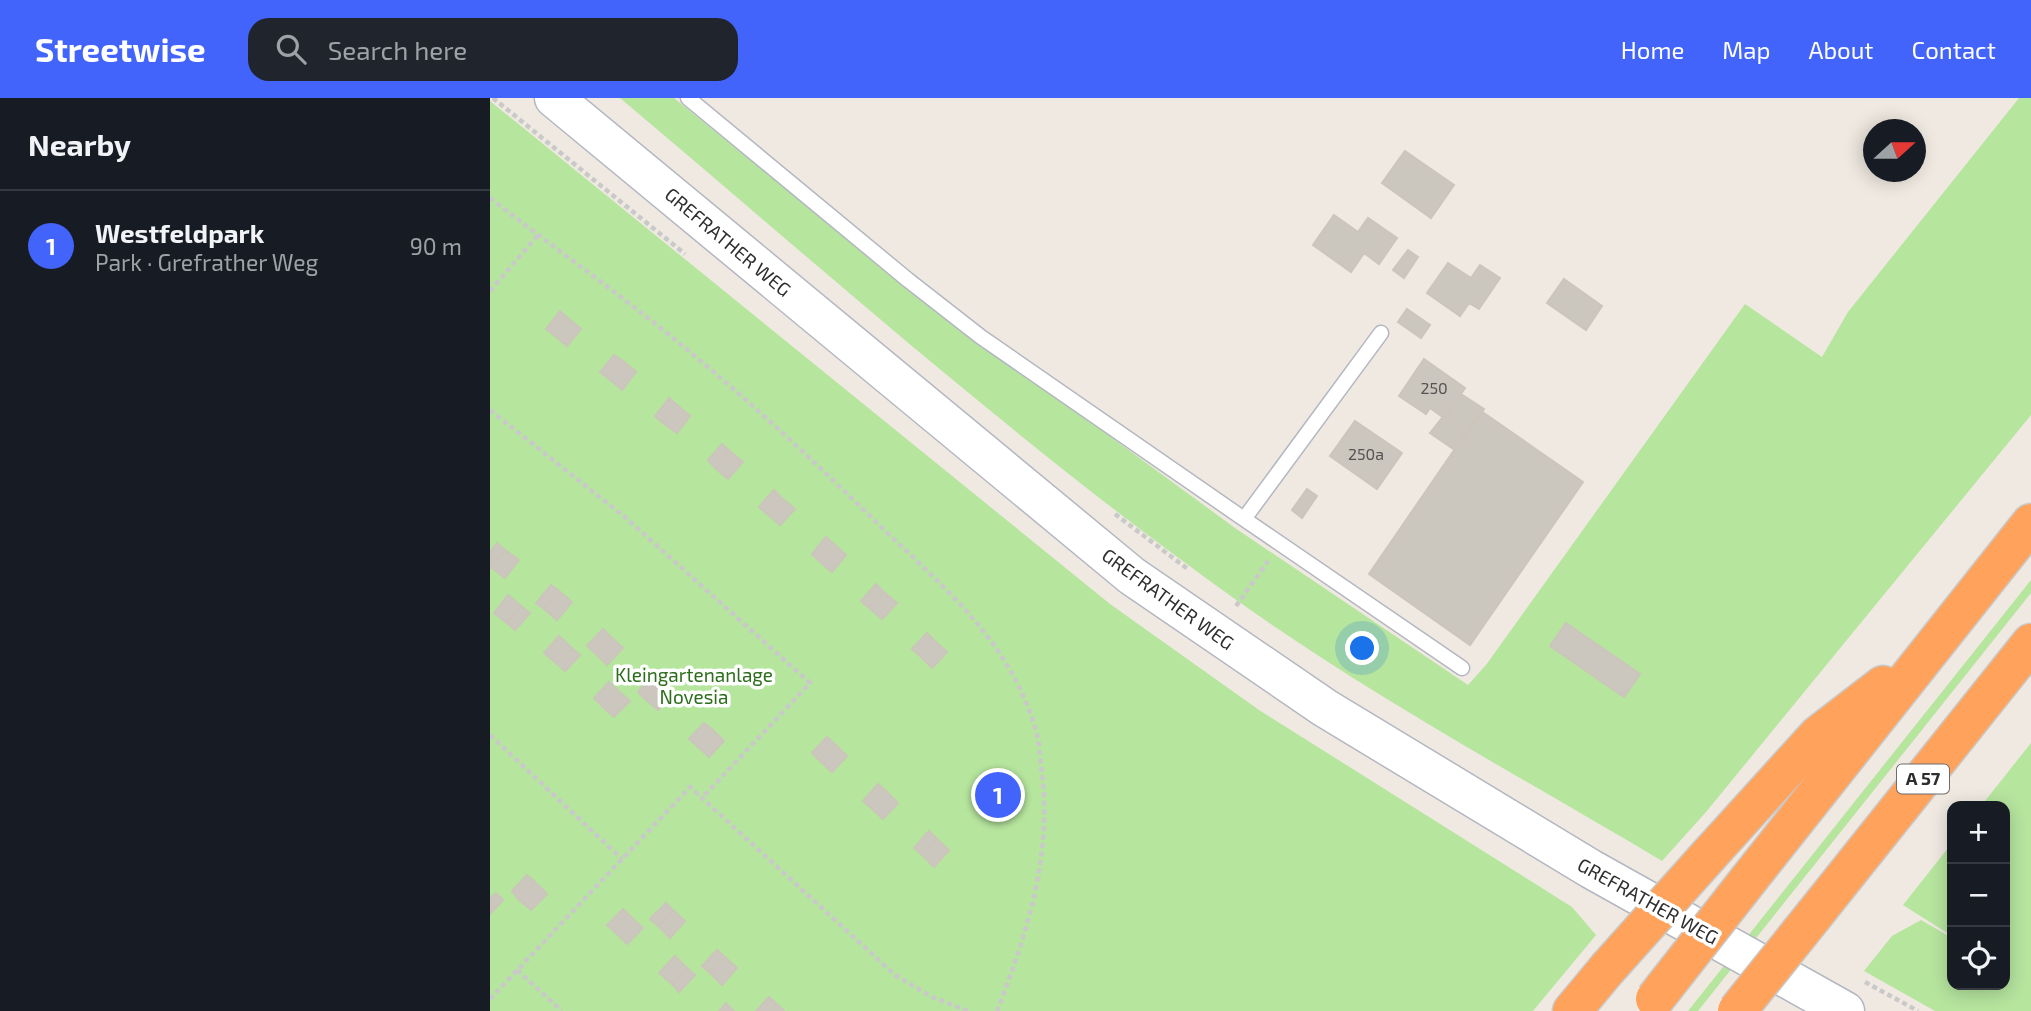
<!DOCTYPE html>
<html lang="en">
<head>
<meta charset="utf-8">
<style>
  body { margin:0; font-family:"Exo 2",sans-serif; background:#20242c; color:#f1f3f6 }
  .controls { position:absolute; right:21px; bottom:21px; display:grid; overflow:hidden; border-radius:14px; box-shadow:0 4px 18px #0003 }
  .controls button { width:63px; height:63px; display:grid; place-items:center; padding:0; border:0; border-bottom:2px solid #363941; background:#171b24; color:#f1f3f6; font:35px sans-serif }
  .compass { position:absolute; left:1373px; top:21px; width:63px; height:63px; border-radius:50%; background:#171b24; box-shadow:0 4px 18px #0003; rotate:69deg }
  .you { position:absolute; left:873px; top:551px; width:24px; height:24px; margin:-18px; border:5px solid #fff; border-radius:50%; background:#1a73e8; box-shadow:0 0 0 10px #1a73e833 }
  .badge { display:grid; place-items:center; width:46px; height:46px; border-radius:50%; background:#4264fb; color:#fff; font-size:23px; font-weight:700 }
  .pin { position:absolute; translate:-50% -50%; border:4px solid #fff; box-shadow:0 2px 7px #0006 }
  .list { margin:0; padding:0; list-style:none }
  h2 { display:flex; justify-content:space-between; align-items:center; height:91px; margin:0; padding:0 28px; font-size:30px }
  h2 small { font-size:23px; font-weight:400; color:#9ea1a6 }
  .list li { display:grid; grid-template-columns:46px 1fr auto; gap:21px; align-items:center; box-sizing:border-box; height:112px; padding:0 28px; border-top:2px solid #363941 }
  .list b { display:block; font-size:26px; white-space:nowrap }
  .list p { margin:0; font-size:23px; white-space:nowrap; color:#9ea1a6 }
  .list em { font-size:23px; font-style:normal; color:#9ea1a6 }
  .icon { flex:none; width:38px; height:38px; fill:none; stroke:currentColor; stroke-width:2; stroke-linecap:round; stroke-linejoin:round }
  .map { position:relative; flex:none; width:1541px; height:913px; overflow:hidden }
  header { display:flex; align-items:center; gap:42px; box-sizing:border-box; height:98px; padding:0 35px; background:#4264fb; color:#fff }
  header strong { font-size:33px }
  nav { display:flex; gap:38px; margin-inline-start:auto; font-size:24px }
  .search { width:490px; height:63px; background:#20242c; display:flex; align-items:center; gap:18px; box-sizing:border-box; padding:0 24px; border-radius:21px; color:#9ea1a6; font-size:26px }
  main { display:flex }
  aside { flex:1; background:#171b24 }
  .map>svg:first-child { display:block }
  .green { fill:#b6e59e }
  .building { fill:#cbc7bf; stroke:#cbc5ba; stroke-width:2 }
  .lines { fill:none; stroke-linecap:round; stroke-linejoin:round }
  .lane-casing { stroke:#b4b7c1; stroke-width:17 }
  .secondary-casing { stroke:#b4b7c1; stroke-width:41 }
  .highway-casing { stroke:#c9c9c9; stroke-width:41 }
  .path { stroke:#c9c9c9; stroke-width:4.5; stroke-dasharray:5 3.5; stroke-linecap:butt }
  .lane { stroke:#fff; stroke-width:14 }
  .secondary { stroke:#fff; stroke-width:38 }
  .highway { stroke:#ffa35c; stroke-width:38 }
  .highway-bridge-casing { stroke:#c9c9c9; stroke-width:41; stroke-linecap:butt }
  .highway-bridge { stroke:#ffa35c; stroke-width:38 }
  .labels { text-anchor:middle; stroke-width:7; stroke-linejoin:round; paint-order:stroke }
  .number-label { font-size:16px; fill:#555452 }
  .shield { fill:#fff; stroke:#6d6d6d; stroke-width:2 }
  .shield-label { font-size:18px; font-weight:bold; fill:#2e2e2e }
  .street-label { font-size:19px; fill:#2e2e2e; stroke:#fff }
  .park-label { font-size:19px; fill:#2c6e1b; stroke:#fff }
</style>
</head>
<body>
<header>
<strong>Streetwise</strong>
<div class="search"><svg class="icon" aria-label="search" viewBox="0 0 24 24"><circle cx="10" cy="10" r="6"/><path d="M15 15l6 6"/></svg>Search here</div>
<nav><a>Home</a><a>Map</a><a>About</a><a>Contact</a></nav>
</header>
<main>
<aside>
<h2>Nearby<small></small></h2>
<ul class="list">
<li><span class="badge">1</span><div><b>Westfeldpark</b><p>Park · Grefrather Weg</p></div><em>90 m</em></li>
</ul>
</aside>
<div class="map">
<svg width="1541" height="913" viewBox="0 0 1541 913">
  <rect width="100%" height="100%" fill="#efe9e1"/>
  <path class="green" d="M130,0H184L415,188L745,430L978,587L996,567L1255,206L1332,259L1358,214L1529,0H1541V317L1216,714L1172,763C1029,678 881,598 745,501C530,348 332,170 130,0Z
    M0,3L620,506L769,612L1082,809L1106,837L1043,913H0Z
    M1541,482V495L1208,913H1198Z
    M1541,645V913H1445L1374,873L1402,838L1431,822L1462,840V887H1515V708H1491Z
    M1462,745V838L1413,807Z"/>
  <path class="building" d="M915,53L964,87L941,120L892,85Z
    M844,117L868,134L878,120L907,140L889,166L874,155L861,174L823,147Z
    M918,152L928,159L914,180L903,172Z
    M958,165L981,180L990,167L1010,180L989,211L979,205L970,218L937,195Z
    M1074,181L1112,208L1096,232L1057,205Z
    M917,211L940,227L931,240L908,224Z
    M70,213L78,220L64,237L56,231Z
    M78,220L91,231L77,248L64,237Z
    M124,257L133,263L119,281L110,274Z
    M934,261L975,290L954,320L940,310L936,316L909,298Z
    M133,263L146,274L132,292L119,281Z
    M971,296L994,311L965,352L940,335Z
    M179,300L187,307L173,325L165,318Z
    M187,307L200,318L187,335L173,325Z
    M991,313L1093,384L980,547L879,476Z
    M865,323L912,355L887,391L840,358Z
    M232,346L240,353L225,370L218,362Z
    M240,353L253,364L238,381L225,370Z
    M817,391L827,398L812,420L802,412Z
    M284,392L292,400L277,416L269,409Z
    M292,400L305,411L290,427L277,416Z
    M336,439L344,446L329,463L322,456Z
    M7,445L15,452L1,469L0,454Z
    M344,446L356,457L342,474L329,463Z
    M15,452L29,462L15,480L1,469Z
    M386,486L394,494L379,510L371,503Z
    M61,487L69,493L54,511L46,505Z
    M69,493L82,504L67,522L54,511Z
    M394,494L407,505L392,521L379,510Z
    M18,497L31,508L17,525L4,515Z
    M31,508L40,515L25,532L17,525Z
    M1076,525L1150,576L1134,599L1060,548Z
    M113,531L120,538L105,555L97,548Z
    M437,535L444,542L430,558L422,551Z
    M69,538L82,550L67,566L54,555Z
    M120,538L133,550L117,567L105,555Z
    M444,542L457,554L442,570L430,558Z
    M82,550L90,557L75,573L67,566Z
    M162,577L170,584L155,601L148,594Z
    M119,584L132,596L116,612L104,600Z
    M170,584L183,596L168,612L155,601Z
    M132,596L140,603L124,619L116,612Z
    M214,625L222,631L207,648L199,641Z
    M222,631L234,643L219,659L207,648Z
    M337,639L345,646L329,662L322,655Z
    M345,646L357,658L342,674L329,662Z
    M388,686L396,693L381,710L373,703Z
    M396,693L408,705L393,721L381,710Z
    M439,733L447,741L432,757L424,750Z
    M447,741L459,752L444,769L432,757Z
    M37,777L45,784L28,801L22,793Z
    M45,784L57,796L41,812L28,801Z
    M6,795L13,802L0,816V801Z
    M176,805L183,812L168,828L160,821Z
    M133,811L145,823L130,839L117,827Z
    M183,812L195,823L180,840L168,828Z
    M145,823L153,830L137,846L130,839Z
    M227,852L235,859L220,875L212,868Z
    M185,858L197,870L182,886L169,875Z
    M235,859L247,870L232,887L220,875Z
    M197,870L205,877L189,894L182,886Z
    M279,899L287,906L280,913H266Z
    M236,905L244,913H229Z
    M287,906L294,913H280Z"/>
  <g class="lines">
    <g class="lane-casing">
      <path id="lane" d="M198,0L418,182L491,239L754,421L891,235
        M754,421L972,570"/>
    </g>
    <g class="secondary-casing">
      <path id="secondary" d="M64,0L642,478L835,610L1101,771L1355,913"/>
    </g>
    <g class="highway-casing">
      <path id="highway" d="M1219,757L1328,637L1393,587
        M1259,781L1541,425
        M1324,817L1541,545
        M1082,913L1117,871"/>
    </g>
    <path class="path" d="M3,0L195,156
      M0,100C59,146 120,189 178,236C251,295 320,359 387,425C453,489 520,542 546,633C550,647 550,662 552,675C562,759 537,835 507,913
      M0,193L48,137
      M0,312L136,420L320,585L212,700
      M625,416L699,472
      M746,508L778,463
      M0,637L132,761
      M27,872L72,913
      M1375,884L1428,913
      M0,901L200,689L405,877L442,899L478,913"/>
    <use href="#lane" class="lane"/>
    <use href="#secondary" class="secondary"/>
    <use href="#highway" class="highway"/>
    <g class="highway-bridge-casing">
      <path id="highway-bridge" d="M1117,871L1219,757
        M1165,901L1259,781
        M1247,913L1324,817"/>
    </g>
    <use href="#highway-bridge" class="highway-bridge"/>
  </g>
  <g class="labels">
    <g class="number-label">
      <text x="944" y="296">250</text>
      <text x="876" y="362">250a</text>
    </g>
    <rect class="shield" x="1407" y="666.5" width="52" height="29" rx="5"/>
    <g class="shield-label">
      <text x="1433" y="687">A 57</text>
    </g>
    <g class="street-label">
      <text transform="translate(238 144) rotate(40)" y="7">GREFRATHER WEG</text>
      <text transform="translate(678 501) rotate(36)" y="7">GREFRATHER WEG</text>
      <text transform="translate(1158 803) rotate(29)" y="7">GREFRATHER WEG</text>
    </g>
    <g class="park-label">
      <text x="204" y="584">Kleingartenanlage<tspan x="204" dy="22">Novesia</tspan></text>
    </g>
  </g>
</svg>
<div class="controls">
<button>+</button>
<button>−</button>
<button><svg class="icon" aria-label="locate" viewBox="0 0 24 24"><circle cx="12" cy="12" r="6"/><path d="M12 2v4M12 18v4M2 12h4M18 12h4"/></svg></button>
</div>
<svg class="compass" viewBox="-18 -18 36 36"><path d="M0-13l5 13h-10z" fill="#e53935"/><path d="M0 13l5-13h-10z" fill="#9ea1a6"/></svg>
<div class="you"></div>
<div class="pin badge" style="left:508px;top:697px">1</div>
</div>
</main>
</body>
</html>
